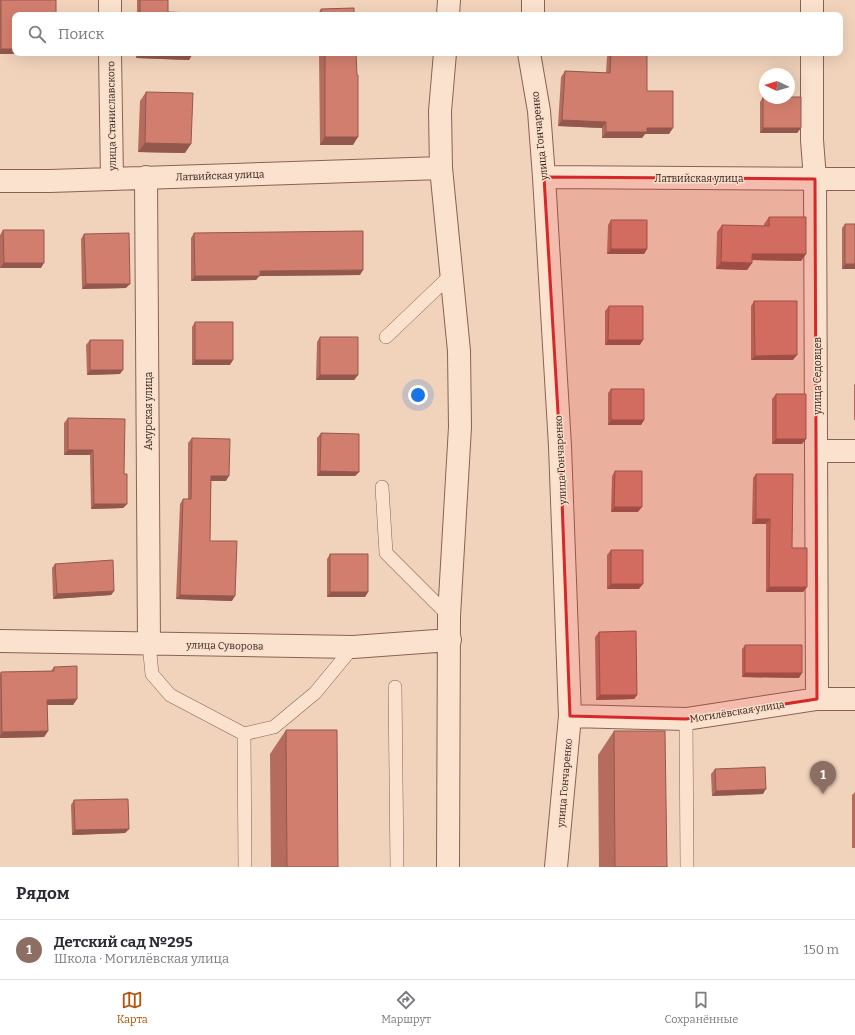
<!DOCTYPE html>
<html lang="ru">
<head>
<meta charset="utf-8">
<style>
  body { margin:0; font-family:Bitter,serif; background:#f7f7f7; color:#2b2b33 }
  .compass { position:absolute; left:759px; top:68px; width:36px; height:36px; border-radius:50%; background:#fff; box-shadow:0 4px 16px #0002; rotate:274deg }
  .you { position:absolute; left:418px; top:395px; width:14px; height:14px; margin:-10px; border:3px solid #fff; border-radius:50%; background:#1a73e8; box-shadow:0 0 0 6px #1a73e833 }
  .badge { display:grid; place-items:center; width:26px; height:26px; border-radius:50%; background:#b45309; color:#fff; font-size:13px; font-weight:700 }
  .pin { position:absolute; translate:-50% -33px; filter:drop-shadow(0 1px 2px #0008) }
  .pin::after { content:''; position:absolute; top:21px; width:14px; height:12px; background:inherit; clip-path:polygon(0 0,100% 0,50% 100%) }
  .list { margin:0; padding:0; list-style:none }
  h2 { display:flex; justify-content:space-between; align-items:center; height:52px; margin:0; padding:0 16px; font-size:17px }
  h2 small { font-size:13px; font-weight:400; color:#7c7c81 }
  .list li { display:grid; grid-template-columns:26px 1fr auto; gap:12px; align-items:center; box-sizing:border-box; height:60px; padding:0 16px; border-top:1px solid #e1e1e2 }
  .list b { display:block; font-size:15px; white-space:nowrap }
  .list p { margin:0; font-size:13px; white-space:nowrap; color:#7c7c81 }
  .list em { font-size:13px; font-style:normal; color:#7c7c81 }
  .icon { flex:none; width:22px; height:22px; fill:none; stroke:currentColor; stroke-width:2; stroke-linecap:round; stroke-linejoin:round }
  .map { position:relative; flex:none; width:855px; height:867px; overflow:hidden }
  .search { position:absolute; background:#fff; box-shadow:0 4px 16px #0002; left:12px; right:12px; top:12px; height:44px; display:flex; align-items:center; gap:10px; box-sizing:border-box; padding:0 14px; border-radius:8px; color:#7c7c81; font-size:15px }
  .sheet { height:112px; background:#fff }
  nav { display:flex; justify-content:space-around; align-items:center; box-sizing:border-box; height:56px; border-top:1px solid #e1e1e2; background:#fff; font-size:11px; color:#7c7c81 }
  nav a { display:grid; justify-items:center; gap:2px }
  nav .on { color:#b45309 }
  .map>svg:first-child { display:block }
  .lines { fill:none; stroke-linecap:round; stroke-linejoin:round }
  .service-casing { stroke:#896254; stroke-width:14 }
  .minor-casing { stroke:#896254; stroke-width:24 }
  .service { stroke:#fbe2ce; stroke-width:13 }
  .minor { stroke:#fbe2ce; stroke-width:22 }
  .wall { fill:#b56c5f }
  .shaded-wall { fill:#93584d }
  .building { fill:#d27e6e; stroke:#93584d }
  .marked { fill:#d62828; fill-opacity:0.2; stroke:#d62828; stroke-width:3; stroke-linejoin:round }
  .labels { text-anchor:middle; stroke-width:3; stroke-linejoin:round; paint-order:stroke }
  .street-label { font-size:10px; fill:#37211a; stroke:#f8dfcb }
</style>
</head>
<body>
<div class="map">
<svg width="855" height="867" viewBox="0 0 855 867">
  <rect width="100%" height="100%" fill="#f1d3bb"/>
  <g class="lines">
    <g class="service-casing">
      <path id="service" d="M386,337L450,276
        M382,487L386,553L449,616
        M149,644L152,674L170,695L244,734
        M395,687L397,867
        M686,719L687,867
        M245,867L244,734L274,727L315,693L353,647"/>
    </g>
    <g class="minor-casing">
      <path id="minor" d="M110,0V15
        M533,0V15
        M448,15L449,0
        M812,15V0
        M110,53L112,179
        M445,53L440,111L441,168L459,351L460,427L449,616L448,867
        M529,53L539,111L544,177L560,446L570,716L556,867
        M812,53V140L815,179L817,699
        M146,177L149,644
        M544,177L855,179
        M0,181H50L441,168
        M817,451H855
        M0,641L353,647L450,640
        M570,716L686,719L817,699H855"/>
    </g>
    <use href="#service" class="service"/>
    <use href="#minor" class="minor"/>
  </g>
  <path class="wall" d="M0,0H56L15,53H53V54H0Z
    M137,0H168V12L193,15H137Z
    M321,9L354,15H317Z
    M136,53H192V55L189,60L136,58Z
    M317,53H356L353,145H320L319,53Z
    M609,53H647V91L669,134H645L642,138H602V128L558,126L561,77L565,71L606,73L607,57Z
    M146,92L185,153L138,152L140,101Z
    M763,97L801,128L797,133H760V102Z
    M769,217L806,254L801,261L752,260V263L747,270L716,269L717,232L722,225L764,226V224Z
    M611,220L647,249L644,254H607L608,225Z
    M845,224L855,269H842V228Z
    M3,230L41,268H0V235Z
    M194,233L360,275L259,276L256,280L191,281V238Z
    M84,234L126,288L82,289L81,239Z
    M754,301L793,360H751V306Z
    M609,306L640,345H605V311Z
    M195,322L230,365H192V327Z
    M320,337L358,375L354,380H316L317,342Z
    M90,340L120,374L87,375L86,345Z
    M855,384V420H854V385Z
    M611,389L644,420L641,425H608V393Z
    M776,394L802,444H772V399Z
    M68,418L124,474L127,504L123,508L91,509L90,455H64V423Z
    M321,433L359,472L355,476H317V438Z
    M192,438L226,481H211L210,541L232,601L176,599L180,504L183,499H188V443Z
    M615,471L638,512H611L612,476Z
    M756,474L792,548L807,587L803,592H766V524H752L753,478Z
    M611,550L639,589H607V555Z
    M330,554L368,592L365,597H327V559Z
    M55,564L114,591L111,595L53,599L52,568Z
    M599,632L637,695L634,699L596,700L595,637Z
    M745,645L799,678L742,677V649Z
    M54,667L77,699L73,705H47L48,731L44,737L0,738V674L1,672L51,671Z
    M286,730L338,867H271L270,754Z
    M614,731L667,867H599L598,755Z
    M715,769L763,794L712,796L711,774Z
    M855,792V848H852V795Z
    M74,800L129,829L125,833L72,835L71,805Z"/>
  <path class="shaded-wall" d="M1,49H15V53H53V54H0V50Z
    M139,53L192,55L189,60L136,58Z
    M760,53H801L800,55H759Z
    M562,120L606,122L602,128L558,126Z
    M647,128H673L669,134H645L642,138H602L606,132Z
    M763,128H801L797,133H760Z
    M325,137H358L353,145H320Z
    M145,143L191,144L185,153L138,152Z
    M611,249H647L644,254H607Z
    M752,254H806L801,261L747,260Z
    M721,262L752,263L747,270L716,269Z
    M4,263H44L41,268H0Z
    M845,264H855V269H842Z
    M363,270L360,275L259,276L256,280L191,281L195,276L260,271Z
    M86,284H130L126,288L82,289Z
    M608,340H643L640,345H605Z
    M797,355L793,360H751L755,356Z
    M195,360H233L230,365H192Z
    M90,370H123L120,374L87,375Z
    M320,375H358L354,380H316Z
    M611,420H644L641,425H608Z
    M776,439H806L802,444H772Z
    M68,450H93L90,455H64Z
    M320,471L359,472L355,476H317Z
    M211,476H229L226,481H208Z
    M94,504H127L123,508L91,509Z
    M614,507H642L638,512H611Z
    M756,519H770L766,524H752Z
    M611,584H643L639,589H607Z
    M769,587H807L803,592H766Z
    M114,591L111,595L53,599L57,594Z
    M330,592H368L365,597H327Z
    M180,595L235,596L232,601L176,599Z
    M745,673H802L799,678L742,677Z
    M600,695H637L634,699L596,700Z
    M77,699L73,705H43L47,700Z
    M48,731L44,737L0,738V736L2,732Z
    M766,789L763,794L712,796L716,791Z
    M129,829L125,833L72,835L75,830Z"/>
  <path class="building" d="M1,0H56V15H15V49H1Z
    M140,0H168V12L193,13V15H140Z
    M354,8V15H321V9Z
    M139,53H192V55Z
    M325,53H356L357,75H358V137H325Z
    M611,53H647V91H673V128H647V132H606V122L562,120L565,71L610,73Z
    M146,92L193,93L191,144L145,143Z
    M763,97H765V98H789V97H801V128H763Z
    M769,217H806V254H752V263L721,262L722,225L769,226Z
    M611,220H647V249H611Z
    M845,224H855V264H845Z
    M3,230H44V263H4Z
    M363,231V270L260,271V276H195L194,233Z
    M129,233L130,284H86L84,234Z
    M754,301H797V355L755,356Z
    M609,306H643V340H608Z
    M195,322H233V360H195Z
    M320,337H358V375H320Z
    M90,340H123V370H90Z
    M611,389H644V420H611Z
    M776,394H806V439H776Z
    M68,418L125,419L124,474H127V504H94L93,450H68Z
    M321,433L359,434V472L320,471Z
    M192,438L230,439L229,476H211L210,541H237L235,596L180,595L183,499H191Z
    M615,471H642V507H614Z
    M756,474H793L792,548H807V587H769L770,519H756Z
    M611,550H643V584H611Z
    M330,554H368V592H330Z
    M113,560L114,591L57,594L55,564Z
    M636,631L637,695H600L599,632Z
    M745,645H802V673H745Z
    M77,666V699L47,700L48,731L2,732L1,672L54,671V667Z
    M286,730H337L338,867H287Z
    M614,731H665L667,867H615Z
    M765,767L766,789L716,791L715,769Z
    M128,799L129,829L75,830L74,800Z"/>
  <path class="marked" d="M544,177L815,179L817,699L686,719L570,716L560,446Z"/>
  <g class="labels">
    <g class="street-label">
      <text transform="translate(111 116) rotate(-91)" y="4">улица Станиславского</text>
      <text transform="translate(539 136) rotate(-96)" y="4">улица Гончаренко</text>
      <text transform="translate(220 175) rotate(-2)" y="4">Латвийская улица</text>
      <text x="699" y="182">Латвийская улица</text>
      <text transform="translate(817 376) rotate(-90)" y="4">улица Седовцев</text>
      <text transform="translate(148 411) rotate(-90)" y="4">Амурская улица</text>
      <text transform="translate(560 460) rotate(-93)" y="4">улица Гончаренко</text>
      <text transform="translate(225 645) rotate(1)" y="4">улица Суворова</text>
      <text transform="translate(737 711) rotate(-9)" y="4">Могилёвская улица</text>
      <text transform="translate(564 783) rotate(-85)" y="4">улица Гончаренко</text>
    </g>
  </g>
</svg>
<svg class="compass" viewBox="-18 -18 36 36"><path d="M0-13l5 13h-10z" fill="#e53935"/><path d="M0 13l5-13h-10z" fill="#7c7c81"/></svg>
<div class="you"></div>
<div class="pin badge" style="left:823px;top:794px;background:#8d6e63">1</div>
<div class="search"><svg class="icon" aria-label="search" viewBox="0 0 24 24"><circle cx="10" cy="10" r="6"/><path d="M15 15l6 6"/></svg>Поиск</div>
</div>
<section class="sheet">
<h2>Рядом<small></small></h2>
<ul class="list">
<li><span class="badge" style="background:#8d6e63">1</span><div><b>Детский сад №295</b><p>Школа · Могилёвская улица</p></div><em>150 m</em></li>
</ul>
</section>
<nav>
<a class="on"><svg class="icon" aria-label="map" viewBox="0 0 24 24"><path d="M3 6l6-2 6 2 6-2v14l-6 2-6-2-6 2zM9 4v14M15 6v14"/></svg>Карта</a>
<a><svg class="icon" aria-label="directions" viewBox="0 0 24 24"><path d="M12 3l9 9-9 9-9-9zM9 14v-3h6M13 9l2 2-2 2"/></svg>Маршрут</a>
<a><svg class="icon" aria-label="saved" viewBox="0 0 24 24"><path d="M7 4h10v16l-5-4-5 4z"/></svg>Сохранённые</a>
</nav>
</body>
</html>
